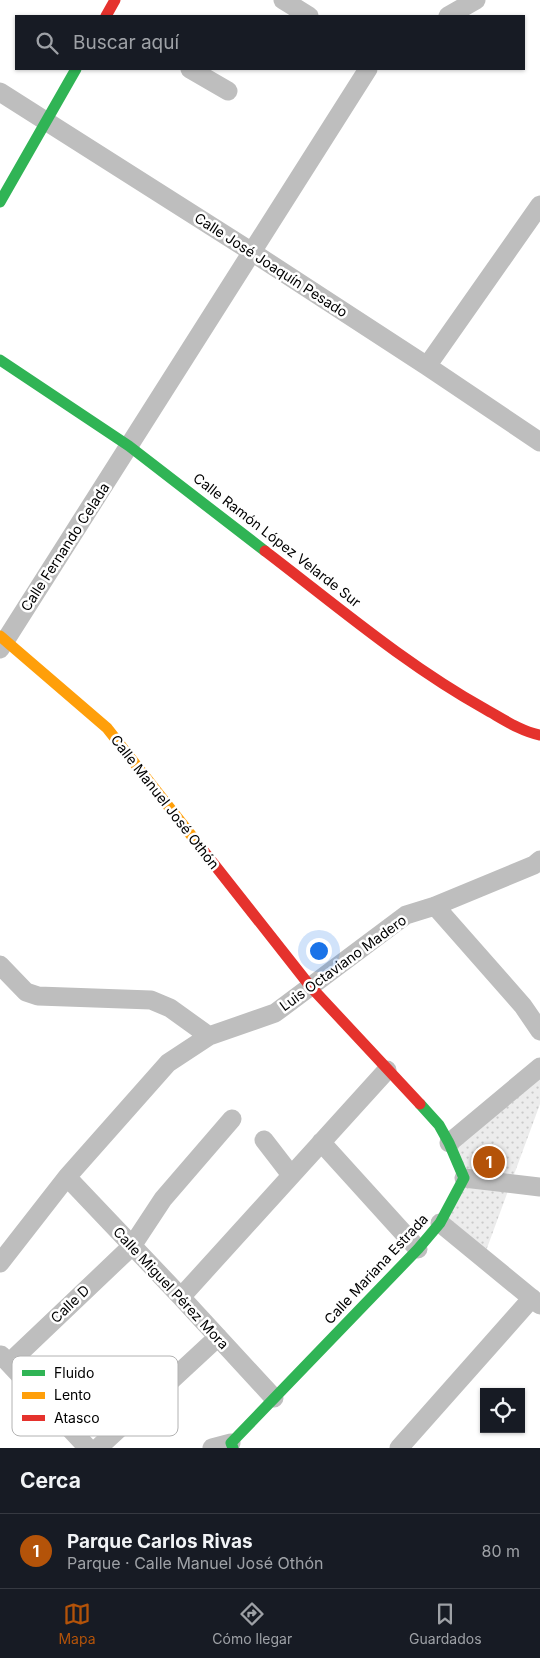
<!DOCTYPE html>
<html lang="es">
<head>
<meta charset="utf-8">
<style>
  body { margin:0; font-family:Inter,sans-serif; background:#20242c; color:#f1f3f6 }
  .controls { position:absolute; right:15px; bottom:15px; display:grid; overflow:hidden; border-radius:0px; box-shadow:0 1px 4px #0004 }
  .controls button { width:45px; height:45px; display:grid; place-items:center; padding:0; border:0; border-bottom:1px solid #363941; background:#171b24; color:#f1f3f6; font:25px sans-serif }
  .you { position:absolute; left:318px; top:950px; width:18px; height:18px; margin:-12px; border:4px solid #fff; border-radius:50%; background:#1a73e8; box-shadow:0 0 0 8px #1a73e833 }
  .badge { display:grid; place-items:center; width:32px; height:32px; border-radius:50%; background:#b45309; color:#fff; font-size:16px; font-weight:700 }
  .pin { position:absolute; translate:-50% -50%; border:2px solid #fff; box-shadow:0 1px 5px #0006 }
  .list { margin:0; padding:0; list-style:none }
  h2 { display:flex; justify-content:space-between; align-items:center; height:65px; margin:0; padding:0 20px; font-size:21px }
  h2 small { font-size:16px; font-weight:400; color:#9ea1a6 }
  .list li { display:grid; grid-template-columns:32px 1fr auto; gap:15px; align-items:center; box-sizing:border-box; height:75px; padding:0 20px; border-top:1px solid #363941 }
  .list b { display:block; font-size:19px; white-space:nowrap }
  .list p { margin:0; font-size:16px; white-space:nowrap; color:#9ea1a6 }
  .list em { font-size:16px; font-style:normal; color:#9ea1a6 }
  .icon { flex:none; width:28px; height:28px; fill:none; stroke:currentColor; stroke-width:2; stroke-linecap:round; stroke-linejoin:round }
  .map { position:relative; flex:none; width:540px; height:1448px; overflow:hidden }
  .search { position:absolute; background:#171b24; box-shadow:0 1px 4px #0004; left:15px; right:15px; top:15px; height:55px; display:flex; align-items:center; gap:12px; box-sizing:border-box; padding:0 18px; border-radius:0px; color:#9ea1a6; font-size:19px }
  .sheet { height:140px; background:#171b24 }
  nav { display:flex; justify-content:space-around; align-items:center; box-sizing:border-box; height:70px; border-top:1px solid #363941; background:#171b24; font-size:14px; color:#9ea1a6 }
  nav a { display:grid; justify-items:center; gap:2px }
  nav .on { color:#b45309 }
  .map>svg:first-child { display:block }
  .grass { fill:url(#grass-dots) }
  .lines { fill:none; stroke-linecap:round; stroke-linejoin:round }
  .street { stroke:#bebebe; stroke-width:19 }
  .fast { stroke:#30b455; stroke-width:11 }
  .slow { stroke:#ff9f0a; stroke-width:11 }
  .jam { stroke:#e5322d; stroke-width:11 }
  .labels { text-anchor:middle; stroke-width:5; stroke-linejoin:round; paint-order:stroke }
  .street-label { font-size:14px; fill:#000; stroke:#fff }
  .key { fill:#fff; stroke:#b2b2b2; stroke-width:1 }
  .key-label { font-size:14px; fill:#000 }
</style>
</head>
<body>
<div class="map">
<svg width="540" height="1448" viewBox="0 0 540 1448">
  <defs>
    <pattern id="grass-dots" width="8" height="8" patternUnits="userSpaceOnUse" patternTransform="scale(1.25)"><rect width="8" height="8" fill="#ececec"/><path d="M2 2h.1M6 6h.1" fill="none" stroke="#c9c9c9" stroke-width="1.8" stroke-linecap="round"/></pattern>
  </defs>
  <rect width="100%" height="100%" fill="#fff"/>
  <path class="grass" d="M540,1067V1104L483,1259L443,1224L467,1182L451,1142Z"/>
  <g class="lines">
    <path class="street" d="M283,0L309,16
      M448,16L476,0
      M190,69L228,91
      M0,92L252,252L427,366L540,442
      M427,366L540,205
      M0,649L368,69
      M435,906L523,1006L540,1031
      M0,965L26,992L38,996L151,1000L170,1008L209,1036
      M264,1140L291,1175
      M321,1142L418,1249
      M449,1143L540,1067
      M67,1177L181,1297L274,1398
      M464,1178L540,1187
      M440,1223L540,1305
      M0,1263L67,1177L168,1063L209,1036L275,1013L406,915L435,906L534,865L540,860
      M181,1297L387,1070
      M1,1355L88,1448
      M9,1363L132,1246L163,1199L232,1119
      M98,1448L218,1337
      M212,1448L231,1443
      M399,1448L532,1298"/>
    <path class="fast" d="M0,202L76,69
      M0,360L129,446L265,551
      M233,1448L231,1443L418,1249L440,1223L464,1178L449,1143L439,1125L420,1104"/>
    <path class="slow" d="M0,636L107,728L202,849"/>
    <path class="jam" d="M106,16L115,0
      M265,551C337,606 406,665 485,709C503,719 520,731 540,735
      M202,849L310,986L420,1104"/>
  </g>
  <g class="labels">
    <g class="street-label">
      <text transform="translate(271 265) rotate(33)" y="5">Calle José Joaquín Pesado</text>
      <text transform="translate(277 540) rotate(38)" y="5">Calle Ramón López Velarde Sur</text>
      <text transform="translate(65 547) rotate(-57)" y="5">Calle Fernando Celada</text>
      <text transform="translate(165 802) rotate(52)" y="5">Calle Manuel José Othón</text>
      <text transform="translate(343 963) rotate(-36)" y="5">Luis Octaviano Madero</text>
      <text transform="translate(376 1269) rotate(-47)" y="5">Calle Mariana Estrada</text>
      <text transform="translate(171 1288) rotate(47)" y="5">Calle Miguel Pérez Mora</text>
      <text transform="translate(70 1304) rotate(-44)" y="5">Calle D</text>
    </g>
  </g>
  <rect x="12" y="1356" width="166" height="80" rx="8" class="key"/>
  <rect x="22" y="1370" width="23" height="6" fill="#30b455"/>
  <rect x="22" y="1392" width="23" height="7" fill="#ff9f0a"/>
  <rect x="22" y="1415" width="23" height="6" fill="#e5322d"/>
  <g class="key-label">
    <text x="54" y="1378">Fluido</text>
    <text x="54" y="1400">Lento</text>
    <text x="54" y="1423">Atasco</text>
  </g>
</svg>
<div class="controls">
<button><svg class="icon" aria-label="locate" viewBox="0 0 24 24"><circle cx="12" cy="12" r="6"/><path d="M12 2v4M12 18v4M2 12h4M18 12h4"/></svg></button>
</div>
<div class="you"></div>
<div class="pin badge" style="left:489px;top:1162px">1</div>
<div class="search"><svg class="icon" aria-label="search" viewBox="0 0 24 24"><circle cx="10" cy="10" r="6"/><path d="M15 15l6 6"/></svg>Buscar aquí</div>
</div>
<section class="sheet">
<h2>Cerca<small></small></h2>
<ul class="list">
<li><span class="badge">1</span><div><b>Parque Carlos Rivas</b><p>Parque · Calle Manuel José Othón</p></div><em>80 m</em></li>
</ul>
</section>
<nav>
<a class="on"><svg class="icon" aria-label="map" viewBox="0 0 24 24"><path d="M3 6l6-2 6 2 6-2v14l-6 2-6-2-6 2zM9 4v14M15 6v14"/></svg>Mapa</a>
<a><svg class="icon" aria-label="directions" viewBox="0 0 24 24"><path d="M12 3l9 9-9 9-9-9zM9 14v-3h6M13 9l2 2-2 2"/></svg>Cómo llegar</a>
<a><svg class="icon" aria-label="saved" viewBox="0 0 24 24"><path d="M7 4h10v16l-5-4-5 4z"/></svg>Guardados</a>
</nav>
</body>
</html>
